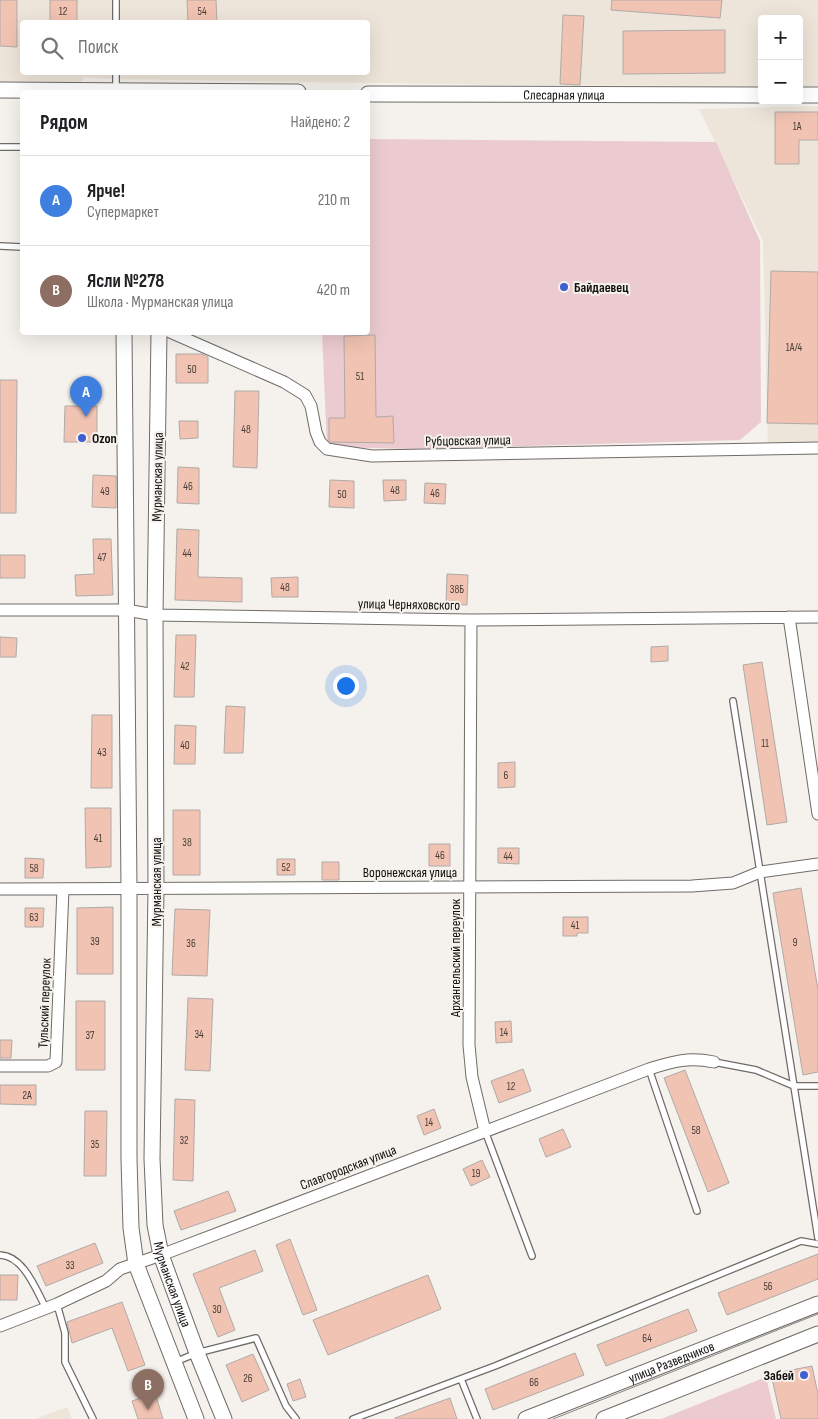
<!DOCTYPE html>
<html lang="ru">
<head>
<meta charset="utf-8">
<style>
  body { margin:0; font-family:"Sofia Sans Condensed",sans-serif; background:#f2f2f2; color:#202124 }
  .controls { position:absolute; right:15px; top:15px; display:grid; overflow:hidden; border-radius:5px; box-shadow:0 5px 20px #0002 }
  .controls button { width:45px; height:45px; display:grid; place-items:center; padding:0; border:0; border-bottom:1px solid #e0e0e0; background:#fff; color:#202124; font:25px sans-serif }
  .you { position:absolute; left:345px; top:685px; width:18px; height:18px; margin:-12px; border:4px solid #fff; border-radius:50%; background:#1a73e8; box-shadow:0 0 0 8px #1a73e833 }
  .badge { display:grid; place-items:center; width:32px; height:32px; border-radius:50%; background:#0f766e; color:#fff; font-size:16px; font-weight:700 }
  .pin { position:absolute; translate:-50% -41px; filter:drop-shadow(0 1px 2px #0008) }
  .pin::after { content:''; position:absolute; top:26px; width:18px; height:15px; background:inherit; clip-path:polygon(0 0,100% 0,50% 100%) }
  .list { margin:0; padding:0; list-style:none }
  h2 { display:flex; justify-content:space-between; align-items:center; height:65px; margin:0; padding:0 20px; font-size:21px }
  h2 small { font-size:16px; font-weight:400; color:#757577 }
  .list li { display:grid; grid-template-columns:32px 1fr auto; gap:15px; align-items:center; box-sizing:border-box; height:90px; padding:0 20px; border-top:1px solid #e0e0e0 }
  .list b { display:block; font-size:19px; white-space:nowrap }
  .list p { margin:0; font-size:16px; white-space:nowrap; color:#757577 }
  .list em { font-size:16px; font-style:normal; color:#757577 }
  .icon { flex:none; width:28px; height:28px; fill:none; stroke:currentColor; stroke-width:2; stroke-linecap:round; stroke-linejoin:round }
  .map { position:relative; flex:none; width:818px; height:1419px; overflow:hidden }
  .search { position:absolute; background:#fff; box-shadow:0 5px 20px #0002; left:20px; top:20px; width:350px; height:55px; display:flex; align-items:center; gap:12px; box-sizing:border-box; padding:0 18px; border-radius:5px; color:#757577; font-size:19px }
  .panel { position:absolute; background:#fff; box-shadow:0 5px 20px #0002; left:20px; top:90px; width:350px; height:245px; border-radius:5px }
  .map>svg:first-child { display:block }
  .built { fill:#eee5da; fill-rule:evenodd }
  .green { fill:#eccbd0 }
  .building { fill:#f1c3b2; stroke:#b0aaa8 }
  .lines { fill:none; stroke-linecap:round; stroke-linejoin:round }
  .lane-casing { stroke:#6f6c68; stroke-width:8 }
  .street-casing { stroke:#6f6c68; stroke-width:13 }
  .secondary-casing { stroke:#6f6c68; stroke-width:17 }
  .lane { stroke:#fff; stroke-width:5.5 }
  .street { stroke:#fff; stroke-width:11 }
  .secondary { stroke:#fff; stroke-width:15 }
  .tram { stroke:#8b8885; stroke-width:1 }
  .poi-dot { fill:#3f5fd1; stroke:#f5f1ec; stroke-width:2 }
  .labels { text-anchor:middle; stroke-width:4; stroke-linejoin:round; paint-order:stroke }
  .number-label { font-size:11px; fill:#493d37 }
  .street-label { font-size:14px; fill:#11100e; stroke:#f5f1ec }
  .poi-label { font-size:14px; font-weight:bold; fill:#11100e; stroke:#f5f1ec; text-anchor:start }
</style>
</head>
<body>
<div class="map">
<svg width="818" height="1419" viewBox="0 0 818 1419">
  <rect width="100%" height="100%" fill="#f5f1ec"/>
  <path class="built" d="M0,0H818V86H799V19H762V86L517,85L108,79L84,77L78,88L0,90ZM22,22H368V72H22Z
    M818,106V446L768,449L763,241L699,109Z
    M67,1407L72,1419H35Z"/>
  <path class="green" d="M368,139L716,142L760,241L761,422L740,440L413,449L327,447L322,333L368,332Z
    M766,1377L776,1419H661Z"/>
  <path class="building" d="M0,0H17V47L0,46Z
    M50,0H77V22H50Z
    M187,0H216L217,22H188Z
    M612,0H722L720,18L611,10Z
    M563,15L584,16L580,85L560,84Z
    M725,30V73L623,74V31Z
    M775,112H818V140H799V164H775Z
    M771,271L818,272V424L767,423Z
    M375,335L376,417L393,416L394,443L331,442L329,441V418H345L344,336Z
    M176,354H202L208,357V383H176Z
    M0,380H17L16,513H0Z
    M235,391H259L257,468L233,467Z
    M65,406H97V442H64Z
    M179,421H198V438L180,439Z
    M178,467L199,468V504L177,503Z
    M93,475L116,476V508L92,507Z
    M330,480L354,481V508L329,507Z
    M383,480H406V500L384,501Z
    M425,483L446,484L445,504L424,503Z
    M177,529L199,530L198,577L242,578V602L175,600Z
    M93,539H111L113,595L76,596L75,575L94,574Z
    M0,555H25V578H0Z
    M447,574L468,575L467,605L446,604Z
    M298,577V597H272L271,578Z
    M176,635H196L194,697H174Z
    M0,637L17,638L16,657H0Z
    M668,646V661L651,662V647Z
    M762,662L787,822L767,825L743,665Z
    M226,706L245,707L243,753H224Z
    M92,715H112V788H91Z
    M175,725L196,726L195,764H174Z
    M515,762V787L498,788V763Z
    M85,808H111V867L86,868Z
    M173,810H200V875H173Z
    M429,844H450V866H429Z
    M498,848H519V864L498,863Z
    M25,858L44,859L43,878H25Z
    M277,859H295V875H277Z
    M322,862H339V880H322Z
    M801,888L818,990V1072L803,1075L773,893Z
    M113,907V974H77V908Z
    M25,908H44L43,927H25Z
    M175,909L210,910L207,976L172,975Z
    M563,917H588V933H577V936H563Z
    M188,998L213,999L210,1071L185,1070Z
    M76,1001H105V1070H76Z
    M511,1021L512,1042L496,1043L495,1022Z
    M0,1040H12L11,1058H0Z
    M523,1069L531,1091L499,1103L491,1081Z
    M685,1070L729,1183L708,1192L664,1078Z
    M0,1085H36V1105L0,1104Z
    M175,1099L195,1100L193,1181L173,1180Z
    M434,1109L441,1128L424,1135L417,1116Z
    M85,1111H107L106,1176H84Z
    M563,1129L571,1147L546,1157L539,1139Z
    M482,1160L490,1177L471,1186L463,1169Z
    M228,1191L236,1211L181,1230L174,1211Z
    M290,1239L317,1310L303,1315L276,1245Z
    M95,1243L103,1263L46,1286L37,1266Z
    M255,1250L263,1271L219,1288L235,1330L218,1337L193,1274Z
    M818,1254V1279L727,1315L718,1293Z
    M0,1275H18L17,1300H0Z
    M428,1275L441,1309L328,1355L313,1320Z
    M122,1302L145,1365L128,1371L112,1328L72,1343L67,1322Z
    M688,1309L697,1331L606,1366L597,1345Z
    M575,1353L584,1375L493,1410L485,1389Z
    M253,1354L269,1390L242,1402L226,1365Z
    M812,1366L818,1394V1419H781L771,1374Z
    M300,1379L306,1397L293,1401L287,1384Z
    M155,1393L163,1419H138L132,1401Z
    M450,1398L457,1419H395V1418Z"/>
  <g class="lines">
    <g class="lane-casing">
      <path id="lane" d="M116,0V22
        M116,72V90
        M0,147H22
        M0,246L22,247
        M733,701L818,1238
        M714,1062L756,1070L794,1086H818
        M649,1069L697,1211
        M485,1131L532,1256
        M0,1255C24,1256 36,1290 46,1308
        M57,1304L65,1333V1362L93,1419
        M175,1362L197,1353L256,1338L286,1406L296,1419
        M461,1379L477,1419
        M353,1419L495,1366L801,1241L818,1244"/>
    </g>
    <g class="street-casing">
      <path id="street" d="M170,332L284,382L305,395L311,406L316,432L320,442L327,449L372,456L818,448
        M0,610H126L155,615L471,620L818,617
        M789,617L818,814
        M471,620L469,1045L472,1077L485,1131
        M0,889L692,886L733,883L760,872L818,864
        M0,1066H48L56,1062L63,889
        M0,1326L57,1304L106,1281L120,1269L161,1255L649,1069C674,1061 689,1057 714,1062"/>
    </g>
    <g class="secondary-casing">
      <g id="secondary">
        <path d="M0,90L298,92"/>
        <path id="s1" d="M368,94L762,95"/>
        <path d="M799,95H818"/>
        <path d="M124,332L129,889V1159L131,1228L136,1264L196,1419"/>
        <path id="s2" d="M159,332L155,615L156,889L152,1159L155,1225L161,1255L197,1353L224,1419"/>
        <path id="s3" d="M526,1419L818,1304"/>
        <path d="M604,1419L818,1334"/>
      </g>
    </g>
    <use href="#lane" class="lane"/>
    <use href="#street" class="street"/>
    <use href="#secondary" class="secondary"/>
    <path class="tram" d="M553,1419L818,1314"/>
  </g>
  <g class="poi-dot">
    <circle cx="564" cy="287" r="5"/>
    <circle cx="82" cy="438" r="5"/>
    <circle cx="804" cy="1375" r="5"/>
  </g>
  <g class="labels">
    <g class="number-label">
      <text x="63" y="15">12</text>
      <text x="202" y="15">54</text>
      <text x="797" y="130">1А</text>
      <text x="794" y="351">1А/4</text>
      <text x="192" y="373">50</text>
      <text x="360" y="380">51</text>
      <text x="246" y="433">48</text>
      <text x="188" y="490">46</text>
      <text x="395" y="494">48</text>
      <text x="105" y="495">49</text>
      <text x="435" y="497">46</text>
      <text x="342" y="498">50</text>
      <text x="187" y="557">44</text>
      <text x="102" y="561">47</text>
      <text x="285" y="591">48</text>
      <text x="457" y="593">38Б</text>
      <text x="185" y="670">42</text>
      <text x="765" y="747">11</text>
      <text x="185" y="749">40</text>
      <text x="102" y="756">43</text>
      <text x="506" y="779">6</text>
      <text x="98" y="842">41</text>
      <text x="187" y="846">38</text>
      <text x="440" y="859">46</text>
      <text x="508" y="860">44</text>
      <text x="286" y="871">52</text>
      <text x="34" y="872">58</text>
      <text x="34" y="921">63</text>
      <text x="575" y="929">41</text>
      <text x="95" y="945">39</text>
      <text x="795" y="946">9</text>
      <text x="191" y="947">36</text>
      <text x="504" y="1036">14</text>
      <text x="199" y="1038">34</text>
      <text x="90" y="1039">37</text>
      <text x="511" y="1090">12</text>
      <text x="27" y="1099">2А</text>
      <text x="429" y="1126">14</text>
      <text x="696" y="1134">58</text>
      <text x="184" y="1144">32</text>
      <text x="95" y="1148">35</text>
      <text x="476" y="1177">19</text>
      <text x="70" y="1269">33</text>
      <text x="768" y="1290">56</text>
      <text x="217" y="1313">30</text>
      <text x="647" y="1342">64</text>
      <text x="248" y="1382">26</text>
      <text x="534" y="1386">66</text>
    </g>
    <g class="street-label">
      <text dy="5" stroke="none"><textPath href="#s1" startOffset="196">Слесарная улица</textPath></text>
      <text transform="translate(468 440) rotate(-1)" y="5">Рубцовская улица</text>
      <text transform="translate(157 477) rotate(-89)" y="5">Мурманская улица</text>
      <text transform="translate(409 604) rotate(1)" y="5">улица Черняховского</text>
      <text x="410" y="877">Воронежская улица</text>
      <text transform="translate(156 882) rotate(-90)" y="5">Мурманская улица</text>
      <text transform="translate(455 958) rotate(-90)" y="5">Архангельский переулок</text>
      <text transform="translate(44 1003) rotate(-88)" y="5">Тульский переулок</text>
      <text transform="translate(348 1167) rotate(-21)" y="5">Славгородская улица</text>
      <text dy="5" stroke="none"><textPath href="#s2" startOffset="955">Мурманская улица</textPath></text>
      <text dy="5" stroke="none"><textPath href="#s3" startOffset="156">улица Разведчиков</textPath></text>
    </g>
    <g class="poi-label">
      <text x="574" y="292">Байдаевец</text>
      <text x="92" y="443">Ozon</text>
      <text x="794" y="1380" text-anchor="end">Забей</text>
    </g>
  </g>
</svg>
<div class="controls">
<button>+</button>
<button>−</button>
</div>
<div class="you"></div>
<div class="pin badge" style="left:86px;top:417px;background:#3f7fe0">A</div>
<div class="pin badge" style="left:148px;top:1410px;background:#8d6e63">B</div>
<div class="search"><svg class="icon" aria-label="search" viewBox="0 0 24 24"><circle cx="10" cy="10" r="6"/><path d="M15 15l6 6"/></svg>Поиск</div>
<section class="panel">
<h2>Рядом<small>Найдено: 2</small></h2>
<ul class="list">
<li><span class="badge" style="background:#3f7fe0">A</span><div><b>Ярче!</b><p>Супермаркет</p></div><em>210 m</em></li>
<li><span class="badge" style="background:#8d6e63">B</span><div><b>Ясли №278</b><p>Школа · Мурманская улица</p></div><em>420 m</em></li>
</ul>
</section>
</div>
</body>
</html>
